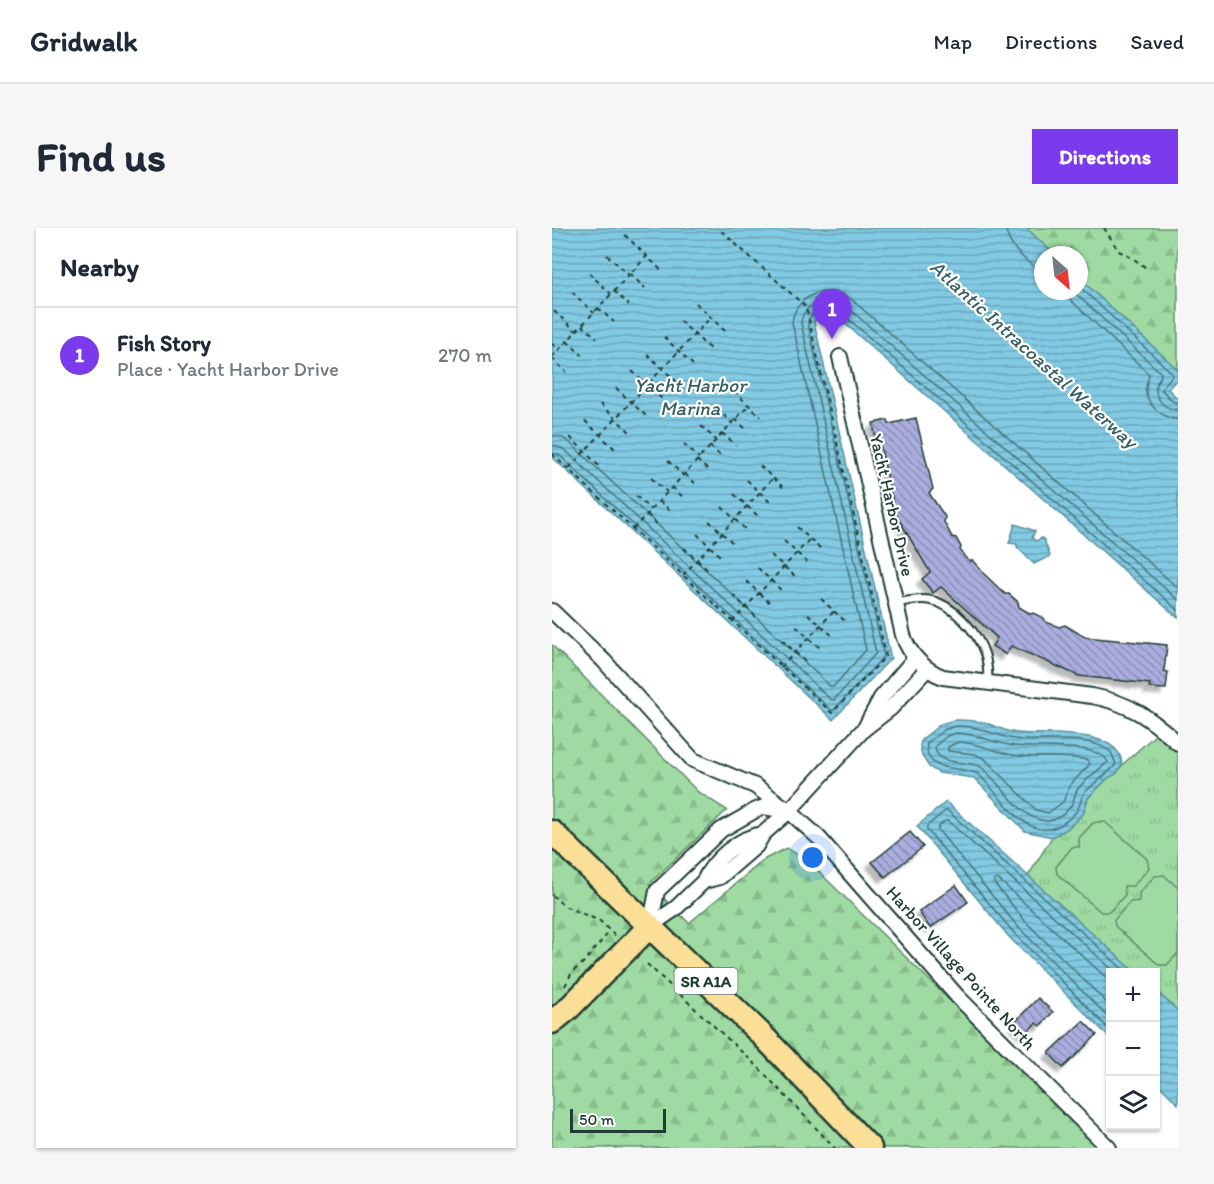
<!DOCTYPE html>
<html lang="en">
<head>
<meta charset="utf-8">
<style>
  body { margin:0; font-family:Itim,sans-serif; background:#f6f6f7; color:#1f2937 }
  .controls { position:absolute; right:18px; bottom:18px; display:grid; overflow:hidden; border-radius:0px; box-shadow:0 2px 4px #0004 }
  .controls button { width:54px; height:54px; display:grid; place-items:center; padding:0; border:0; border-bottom:2px solid #e0e1e3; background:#fff; color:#1f2937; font:30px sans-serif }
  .compass { position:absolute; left:482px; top:18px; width:54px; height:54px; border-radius:50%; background:#fff; box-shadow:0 2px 4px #0004; rotate:153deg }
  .scale { position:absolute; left:18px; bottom:15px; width:96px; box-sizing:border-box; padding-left:6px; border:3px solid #1f3d34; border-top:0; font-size:16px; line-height:21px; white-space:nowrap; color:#1f3d34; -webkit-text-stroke:4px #fff; paint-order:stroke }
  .you { position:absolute; left:261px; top:630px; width:21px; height:21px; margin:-15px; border:4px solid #fff; border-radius:50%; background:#1a73e8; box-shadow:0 0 0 9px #1a73e833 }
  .badge { display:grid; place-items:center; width:39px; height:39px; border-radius:50%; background:#7c3aed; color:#fff; font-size:20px; font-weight:700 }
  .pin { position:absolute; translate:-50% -50px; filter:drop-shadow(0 2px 3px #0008) }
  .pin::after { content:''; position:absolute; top:32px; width:21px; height:18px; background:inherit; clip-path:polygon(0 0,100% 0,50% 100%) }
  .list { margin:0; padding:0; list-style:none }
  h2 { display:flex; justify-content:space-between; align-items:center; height:78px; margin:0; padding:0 24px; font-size:26px }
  h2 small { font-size:20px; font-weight:400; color:#747a83 }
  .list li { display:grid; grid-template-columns:39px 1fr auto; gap:18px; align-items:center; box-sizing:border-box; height:96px; padding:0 24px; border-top:2px solid #e0e1e3 }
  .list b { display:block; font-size:22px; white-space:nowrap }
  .list p { margin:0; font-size:20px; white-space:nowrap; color:#747a83 }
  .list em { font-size:20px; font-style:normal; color:#747a83 }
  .icon { flex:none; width:33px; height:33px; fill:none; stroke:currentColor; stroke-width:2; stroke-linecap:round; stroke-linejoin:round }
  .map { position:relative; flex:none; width:626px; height:920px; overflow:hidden; border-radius:0px }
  header { display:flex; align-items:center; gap:36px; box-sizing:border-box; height:84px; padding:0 30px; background:#fff; border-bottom:2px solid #e0e1e3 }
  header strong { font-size:28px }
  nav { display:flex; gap:33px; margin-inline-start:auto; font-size:21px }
  .intro { display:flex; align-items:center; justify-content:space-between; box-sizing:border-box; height:144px; padding:0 36px }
  h1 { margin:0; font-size:42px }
  .button { padding:15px 27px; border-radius:0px; background:#7c3aed; color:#fff; font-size:21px; font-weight:700 }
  main { display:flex; gap:36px; padding:0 36px }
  aside { flex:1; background:#fff; border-radius:0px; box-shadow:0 2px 4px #0004 }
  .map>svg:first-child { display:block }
  .grass { fill:url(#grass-tufts); stroke:#5e8c6a; stroke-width:1.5 }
  .forest { fill:url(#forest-firs); stroke:#5e8c6a; stroke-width:1.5 }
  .pitch { fill:#9edaa1; stroke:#5e8c6a; stroke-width:1.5 }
  .water { fill:url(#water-rules); stroke:#5a929d; stroke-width:1.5 }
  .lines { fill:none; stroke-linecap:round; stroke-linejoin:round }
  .shore { stroke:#47757a; stroke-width:1.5 }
  .building { fill:url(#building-back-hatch); stroke:#1f3d34; stroke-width:1.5; filter:url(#shadow) }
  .lane-casing { stroke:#1f3d34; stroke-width:11 }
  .street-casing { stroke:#1f3d34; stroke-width:18 }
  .primary-casing { stroke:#1f3d34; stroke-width:27 }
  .path { stroke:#1f3d34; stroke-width:2; stroke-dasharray:4.5 4.5; stroke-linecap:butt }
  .lane { stroke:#fff; stroke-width:7 }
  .street { stroke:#fff; stroke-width:14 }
  .primary { stroke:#fbdf96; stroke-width:22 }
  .labels { text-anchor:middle; stroke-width:4.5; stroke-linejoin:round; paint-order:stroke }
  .shield { fill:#fff; stroke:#627771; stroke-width:1.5 }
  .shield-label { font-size:16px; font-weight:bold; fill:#1f3d34 }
  .street-label { font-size:18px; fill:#1f3d34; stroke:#fff }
  .water-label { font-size:20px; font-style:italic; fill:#386060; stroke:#fff }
</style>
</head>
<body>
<header>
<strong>Gridwalk</strong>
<nav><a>Map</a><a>Directions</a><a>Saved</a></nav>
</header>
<div class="intro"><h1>Find us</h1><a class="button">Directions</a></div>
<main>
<aside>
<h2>Nearby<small></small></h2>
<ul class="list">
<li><span class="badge">1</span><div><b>Fish Story</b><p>Place · Yacht Harbor Drive</p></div><em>270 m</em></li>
</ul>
</aside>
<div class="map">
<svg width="626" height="920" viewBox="0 0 626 920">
  <defs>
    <pattern id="grass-tufts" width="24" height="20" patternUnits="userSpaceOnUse" patternTransform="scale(1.5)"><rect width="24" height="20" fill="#9edaa1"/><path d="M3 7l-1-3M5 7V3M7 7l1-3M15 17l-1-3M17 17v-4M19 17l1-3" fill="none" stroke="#88bc8b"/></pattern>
    <pattern id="forest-firs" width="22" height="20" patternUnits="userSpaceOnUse" patternTransform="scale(1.5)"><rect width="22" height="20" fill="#9edaa1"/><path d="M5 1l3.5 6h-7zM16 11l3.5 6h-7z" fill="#88bc8b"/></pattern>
    <pattern id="water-rules" width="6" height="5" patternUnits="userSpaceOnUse" patternTransform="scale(1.5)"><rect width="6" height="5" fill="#82cae3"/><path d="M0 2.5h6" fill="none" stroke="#6aa5b9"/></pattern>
    <pattern id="building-back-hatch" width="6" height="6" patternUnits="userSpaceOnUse" patternTransform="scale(1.5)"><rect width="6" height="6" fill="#abadde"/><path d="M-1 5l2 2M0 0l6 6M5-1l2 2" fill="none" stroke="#8b8eb5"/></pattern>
    <filter id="shadow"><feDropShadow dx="-5.5" dy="5.5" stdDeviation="1.5" flood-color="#0004"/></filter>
  </defs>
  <rect width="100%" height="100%" fill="#fff"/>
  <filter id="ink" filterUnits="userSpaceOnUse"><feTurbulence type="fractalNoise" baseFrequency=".0167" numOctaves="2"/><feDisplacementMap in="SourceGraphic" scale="12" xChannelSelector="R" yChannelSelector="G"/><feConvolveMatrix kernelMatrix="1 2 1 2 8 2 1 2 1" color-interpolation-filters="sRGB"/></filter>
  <g filter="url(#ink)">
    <path class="grass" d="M613,498L626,510V783L604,763V744H583L476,648L500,609L515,601L531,586L536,570L556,550L564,546L570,537Z"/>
    <path class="forest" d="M474,0H626V142L527,50V27H503Z
      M0,417L146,564L175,582L97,656L137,695L213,631L235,620L256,633L548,920H328L0,595Z
      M0,613L88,697L0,785Z
      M98,707L309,920H0V804Z"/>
    <path class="pitch" d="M552,593L595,631L597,640L581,658H572L573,667L557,684H549L505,646L504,639L520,619H527V610L541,595Z
      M612,647L626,660V725L615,737H607L563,698L562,692L578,674L587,673V665L603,648Z"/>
    <path class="water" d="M0,0H474L503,27H491V63H527V50L626,142V150L616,161L626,171V390L282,86L276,92L269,86L262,94L339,430L281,492L0,229Z
      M463,296L483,303L480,310L484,313L490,310L492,312L498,328L482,336L465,319V316L457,315Z
      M402,492C413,492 423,492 434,495C444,498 454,504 465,505C491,508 569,498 570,537L564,546L556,550L536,570L531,586L515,601L500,609L473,603L422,550L387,545L377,539L370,528L368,518L369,512L389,496Z
      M394,574L583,744H558V810L457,709L365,598Z
      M604,763L626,783V876L604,854Z"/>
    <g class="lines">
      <path class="shore" d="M454,0C454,19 477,35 491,46
        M527,58L620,145V148L612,157L610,162L620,173L626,175
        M509,63L597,146C596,152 593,158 594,165C597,179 612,191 626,191
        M521,63L609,145V148C597,163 608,181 626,182
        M0,208L9,209L17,214L278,458L281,459L314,422L240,94C243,67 277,55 298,70L626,360
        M0,217L12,221L278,471L282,472L324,425L249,95C251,75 276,67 292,76L626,372
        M0,225L7,227L279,482H282L332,428L256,96L257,90L266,82H276L284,80L626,382
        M403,498C426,497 441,507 462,511C493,516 533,504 559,524L564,536C559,544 542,555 533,564C528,570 529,579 523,585C482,629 455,573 426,546C408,536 372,548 375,515L392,502Z
        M404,505C426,505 442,516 463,518C482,521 547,514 556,534C546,543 533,551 525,562C522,568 522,575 518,579C486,621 453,558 429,539C414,531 384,540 383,518L395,508Z
        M406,514C426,514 442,524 461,527C486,531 511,527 536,532L538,536L518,557L511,574L496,585L484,582L433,531L423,526L396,523V519Z
        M558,753L446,651L442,652V655L474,694L558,778
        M558,791L467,700L386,602V599L393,593H396L563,744
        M558,802L462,705L375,602V598L393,583H396L574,744"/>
    </g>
    <path class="building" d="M364,190L381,261L377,265L393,289L392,294L400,309L404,310L409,319L408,322L412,328L417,333H421L431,345L453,366H457L466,374L467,379L479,386L481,385L492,390L494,394L507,399L513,397L533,409L615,417L612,443L616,444L614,461L597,460L598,456L527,448L459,418L454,427L440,418L445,410L389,359L381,365L370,351L378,344L346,290L342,279L327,212L324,213L321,195L336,192L337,196Z
      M358,604L371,619L333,649L320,634Z
      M404,657L416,674L378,700L367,684Z
      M486,770L501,784L488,798L484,795L473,806L462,795Z
      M531,793L545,807L511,840L497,825Z"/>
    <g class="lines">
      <g class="lane-casing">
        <path id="lane" d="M344,375C355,373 366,370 377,372C401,376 426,404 433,427C436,436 436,446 436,455"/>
      </g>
      <g class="street-casing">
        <path id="street" d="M288,129L351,407C357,426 372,442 391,449L540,468C578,475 598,490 626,515
          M0,383L52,433L141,532L203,558L237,583L266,609L405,768L557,920
          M315,496L329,470L363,430
          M152,653C161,632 188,609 211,606
          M98,698L124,680L152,653L168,649L204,618L211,606L237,583L312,501L339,480L375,441
          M98,698L105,663L169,602L204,582L212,579L235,583"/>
      </g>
      <g class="primary-casing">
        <path id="primary" d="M0,604L211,808L318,920
          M0,794L16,781L98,698"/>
      </g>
      <path class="path" d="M552,0L567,23L582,31L597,42
        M73,7L109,42
        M55,27L77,47
        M37,45L59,66
        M78,46L93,60
        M62,63L77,77
        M20,64L42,85
        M144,75L174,104
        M46,80L62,94
        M2,83L24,103
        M128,93L158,121
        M30,97L45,110
        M112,109L142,138
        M15,113L30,127
        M0,116L7,122
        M95,126L126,155
        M0,129L95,28
        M0,130L14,144
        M80,143L110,171
        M64,160L94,188
        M182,163L209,189
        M48,176L79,205
        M165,181L180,195
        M183,191L196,203
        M33,193L64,222
        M149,198L164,212
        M170,205L184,217
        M18,209L47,238
        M132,216L147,230
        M158,218L171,230
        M0,226L280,485L334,428L254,79L166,0
        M145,232L158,244
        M116,233L131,247
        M208,238L233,261
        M17,240L159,89
        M133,246L146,258
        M99,250L115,264
        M195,252L220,276
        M120,259L133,271
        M182,266L207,289
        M84,268L99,282
        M107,273L120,284
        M170,279L195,303
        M95,286L107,298
        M157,293L183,317
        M245,299L270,322
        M81,301L197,177
        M145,306L170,330
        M232,313L257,336
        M132,320L158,344
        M219,327L245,350
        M206,340L231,364
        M131,347L221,250
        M194,353L219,376
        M181,367L206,391
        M269,371L295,395
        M256,386L282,409
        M180,394L258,311
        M244,398L269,421
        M230,412L256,436
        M229,439L282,383
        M0,667L12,678L48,693L64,709
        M95,736L205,838L283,920
        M13,758L20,744L31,735L58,703"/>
      <use href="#lane" class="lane"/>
      <use href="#street" class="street"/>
      <use href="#primary" class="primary"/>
    </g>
  </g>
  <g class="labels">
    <rect class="shield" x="122.5" y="740" width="63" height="26" rx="4.5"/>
    <g class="shield-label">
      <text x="154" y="759">SR A1A</text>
    </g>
    <g class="street-label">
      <text transform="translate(340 277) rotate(77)" y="6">Yacht Harbor Drive</text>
      <text transform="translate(409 740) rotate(48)" y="6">Harbor Village Pointe North</text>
    </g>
    <g class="water-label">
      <text transform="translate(482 126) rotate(42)" y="7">Atlantic Intracoastal Waterway</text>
      <text x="138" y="164">Yacht Harbor<tspan x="138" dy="23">Marina</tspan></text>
    </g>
  </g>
</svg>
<div class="controls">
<button>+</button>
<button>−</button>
<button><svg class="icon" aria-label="layers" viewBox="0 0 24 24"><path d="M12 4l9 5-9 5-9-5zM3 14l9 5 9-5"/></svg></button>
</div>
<svg class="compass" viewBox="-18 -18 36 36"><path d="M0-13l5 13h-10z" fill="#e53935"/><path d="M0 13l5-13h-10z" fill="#747a83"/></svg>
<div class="scale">50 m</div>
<div class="you"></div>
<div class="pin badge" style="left:280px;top:111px">1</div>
</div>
</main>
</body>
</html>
